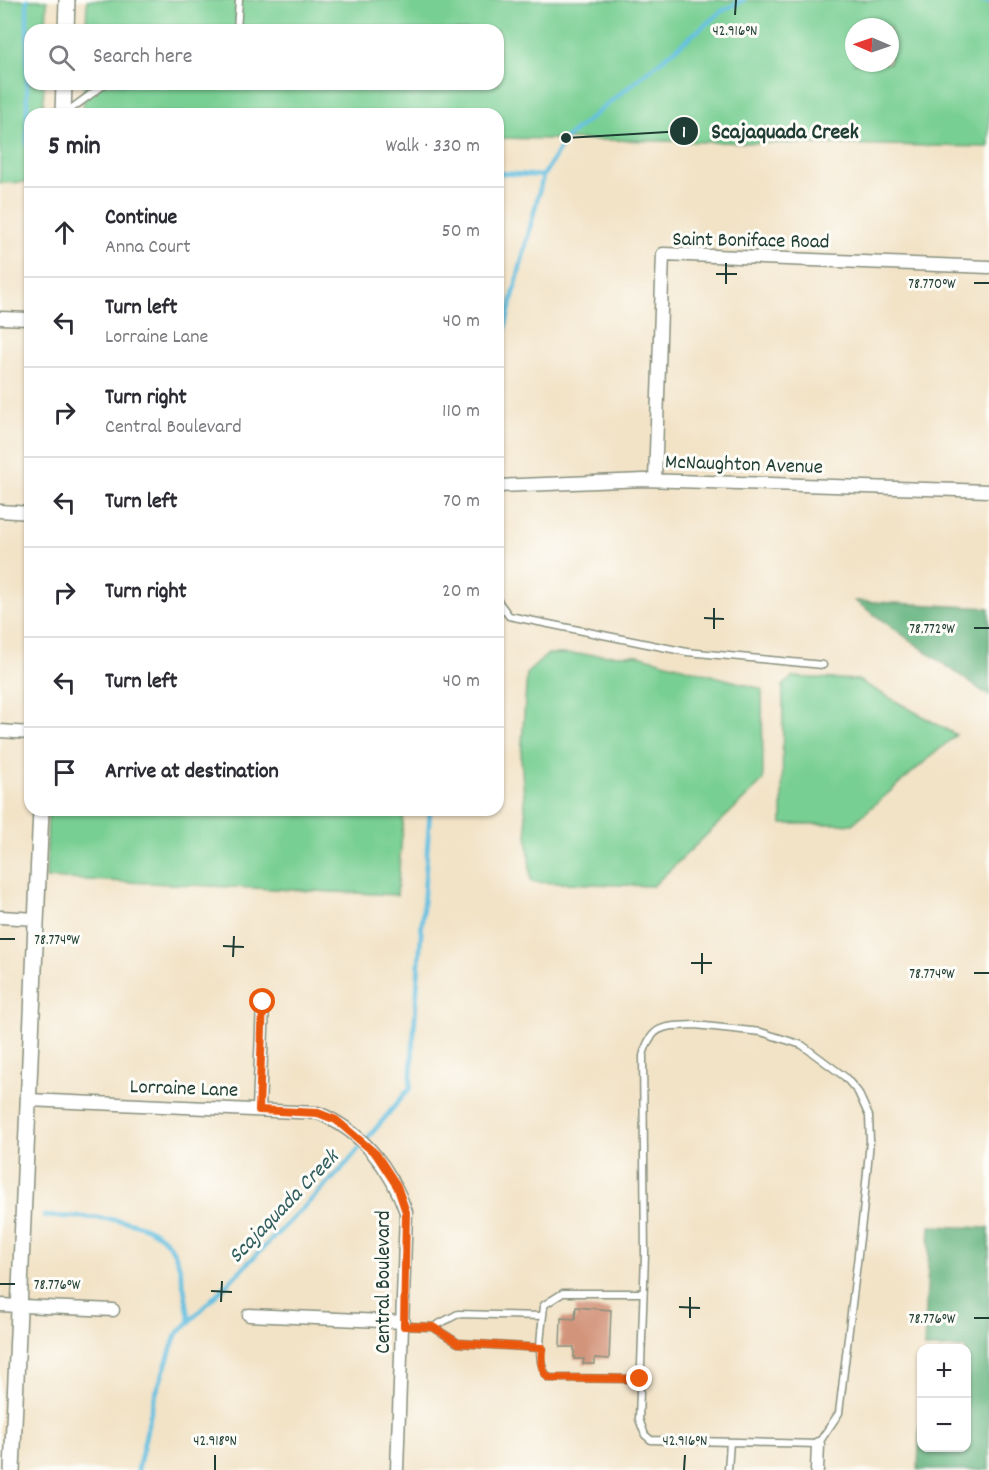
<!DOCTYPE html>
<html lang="en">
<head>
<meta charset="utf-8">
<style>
  body { margin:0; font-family:Dekko,sans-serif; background:#f2f2f3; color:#2b2b33 }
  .controls { position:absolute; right:18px; bottom:18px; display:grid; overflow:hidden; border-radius:12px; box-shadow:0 2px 4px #0004 }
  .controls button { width:54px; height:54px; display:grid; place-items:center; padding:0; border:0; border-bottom:2px solid #e1e1e2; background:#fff; color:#2b2b33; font:30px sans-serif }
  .compass { position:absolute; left:845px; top:18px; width:54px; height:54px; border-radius:50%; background:#fff; box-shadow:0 2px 4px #0004; rotate:272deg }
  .stop { position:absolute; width:18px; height:18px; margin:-14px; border:4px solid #ea580c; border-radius:50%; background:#fff }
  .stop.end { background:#ea580c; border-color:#fff; box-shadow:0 2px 6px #0008 }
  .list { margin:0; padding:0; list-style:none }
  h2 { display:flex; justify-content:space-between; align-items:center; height:78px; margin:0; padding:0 24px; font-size:26px }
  h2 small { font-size:20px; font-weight:400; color:#7c7c81 }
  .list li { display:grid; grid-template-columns:39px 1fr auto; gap:18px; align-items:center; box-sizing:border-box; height:90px; padding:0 24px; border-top:2px solid #e1e1e2 }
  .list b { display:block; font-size:22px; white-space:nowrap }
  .list p { margin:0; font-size:20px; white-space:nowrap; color:#7c7c81 }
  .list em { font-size:20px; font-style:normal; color:#7c7c81 }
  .icon { flex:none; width:33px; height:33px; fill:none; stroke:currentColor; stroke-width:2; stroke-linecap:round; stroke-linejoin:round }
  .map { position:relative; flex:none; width:989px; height:1470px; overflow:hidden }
  .search { position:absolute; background:#fff; box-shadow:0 2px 4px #0004; left:24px; top:24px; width:480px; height:66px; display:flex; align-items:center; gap:15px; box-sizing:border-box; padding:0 21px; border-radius:18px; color:#7c7c81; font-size:22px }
  .panel { position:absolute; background:#fff; box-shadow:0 2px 4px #0004; left:24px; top:108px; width:480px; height:708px; border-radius:18px }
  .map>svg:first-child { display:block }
  .green { fill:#78cf93; stroke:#4c8664; stroke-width:1.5; fill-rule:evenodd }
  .forest { fill:#62b27d; stroke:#407858; stroke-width:1.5 }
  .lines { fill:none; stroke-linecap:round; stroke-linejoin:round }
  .stream { stroke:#63c0e1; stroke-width:4.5 }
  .building { fill:#d3947c }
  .service-casing { stroke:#88907e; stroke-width:9 }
  .minor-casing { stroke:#88907e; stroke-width:15 }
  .tertiary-casing { stroke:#88907e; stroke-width:18 }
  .service { stroke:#fff; stroke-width:6 }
  .minor { stroke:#fff; stroke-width:12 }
  .tertiary { stroke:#fff; stroke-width:15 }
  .route { stroke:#ea580c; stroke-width:8 }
  .ticks { fill:none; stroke:#1f3d34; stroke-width:2 }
  .labels { text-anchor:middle; stroke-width:6; stroke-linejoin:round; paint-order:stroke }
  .street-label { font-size:21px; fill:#1f3d34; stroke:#fdfcf7 }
  .water-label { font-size:22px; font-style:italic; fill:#305e5f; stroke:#fdfcf7 }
  .ticks-label { font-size:15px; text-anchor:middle; fill:#1f3d34; stroke:#fdfcf7; stroke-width:6; stroke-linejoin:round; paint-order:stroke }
  .leader { fill:none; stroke:#1f3d34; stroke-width:2 }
  .callout-dot { fill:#1f3d34; stroke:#fdfcf7; stroke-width:2 }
  .mark-label { font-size:18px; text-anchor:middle; font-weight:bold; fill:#fff }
  .callout-label { font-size:22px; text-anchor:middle; font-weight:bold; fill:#1f3d34; stroke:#fdfcf7; stroke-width:6; stroke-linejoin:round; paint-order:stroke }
</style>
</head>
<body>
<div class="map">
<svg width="989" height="1470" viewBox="0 0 989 1470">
  <rect width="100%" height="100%" fill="#fdfcf7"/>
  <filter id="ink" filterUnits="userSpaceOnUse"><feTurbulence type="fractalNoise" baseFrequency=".0167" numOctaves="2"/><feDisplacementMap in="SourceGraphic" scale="12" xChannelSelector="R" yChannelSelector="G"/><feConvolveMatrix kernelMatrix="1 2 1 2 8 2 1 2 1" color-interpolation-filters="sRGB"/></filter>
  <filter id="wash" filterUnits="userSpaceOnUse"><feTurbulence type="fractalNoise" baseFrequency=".008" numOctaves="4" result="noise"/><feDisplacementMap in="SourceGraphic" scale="24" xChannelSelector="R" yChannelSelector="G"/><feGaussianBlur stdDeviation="1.35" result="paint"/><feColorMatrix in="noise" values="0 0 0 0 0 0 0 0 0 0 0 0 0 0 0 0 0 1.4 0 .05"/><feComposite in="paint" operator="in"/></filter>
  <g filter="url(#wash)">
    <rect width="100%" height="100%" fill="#f2e3c7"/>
    <path class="green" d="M0,0H47L46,30H30V84H44L43,114H30V182L0,183Z
      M87,0H989V147L498,138V114H83L84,84H498V30H86ZM854,27H890V63H854Z
      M548,654L638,655L762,689L763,781L653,886L531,882L521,758L527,673Z
      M792,677L858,680L956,735L852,824H782L783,686Z
      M48,810H404L397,895L46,878Z"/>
    <path class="forest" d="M855,601L989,608V696Z
      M930,1226L989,1228V1470H918L921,1393L922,1448H966V1348H924Z"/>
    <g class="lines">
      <path class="stream" d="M27,0V146L30,150
        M970,0L989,1
        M498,173L543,176
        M498,356L543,176L566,138L722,11L744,0
        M44,1216C87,1219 162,1210 178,1262C184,1281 186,1302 190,1322
        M138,1470L153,1402L176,1335L340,1171L410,1088L430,810"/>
    </g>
    <g id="blocks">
      <path class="building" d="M576,1307L611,1310L609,1359L595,1358V1364H583L584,1359H574V1347H560L561,1318L575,1319Z"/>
    </g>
  </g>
  <g filter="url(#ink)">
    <use href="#blocks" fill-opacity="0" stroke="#88907e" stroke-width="1.5"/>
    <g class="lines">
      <g class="service-casing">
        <path id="service" d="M237,30L239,0
          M64,114L105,84
          M498,601L509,616L687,652L823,665
          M695,1025L761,1032L802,1045L845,1077L858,1092L869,1116L870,1141L863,1213L839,1413L818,1444L651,1440L645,1435L639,1419L645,1255L643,1056C651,1024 666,1026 695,1025Z
          M403,1326L433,1327L458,1314L543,1316
          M433,1327L458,1343L542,1348
          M640,1379L549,1378C533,1363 543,1325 544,1305L563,1293H643
          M728,1470L730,1442"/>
      </g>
      <g class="minor-casing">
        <path id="minor" d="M0,318L30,319
          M655,480L663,254L989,267
          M498,486L644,480L989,491
          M0,511L30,513
          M0,731L30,733
          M0,917L37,919
          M28,1100L318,1113C362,1131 391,1168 406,1212L397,1470
          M259,1110L263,1002
          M0,1305L113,1310
          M249,1315L404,1322
          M817,1470L818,1444"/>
      </g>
      <g class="tertiary-casing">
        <path id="tertiary" d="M66,30L67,0
          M63,114L64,84
          M12,1470L41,810"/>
      </g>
      <use href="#service" class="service"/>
      <use href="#minor" class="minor"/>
      <use href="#tertiary" class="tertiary"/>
    </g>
  </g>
  <g class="lines" filter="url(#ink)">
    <path class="route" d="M263,1002L259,1110L318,1113L336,1120L376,1154L397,1186L406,1212L404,1326L433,1327L458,1343L542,1348C541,1360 540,1370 549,1378L640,1379"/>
  </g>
  <path class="ticks" d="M735,15L736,0M716,274H737M974,283H989M726,284V263M704,618L724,619M974,628H989M714,629V608M0,939H15M223,946L244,947M233,957L234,936M691,963H712M974,973H989M702,974V953M0,1284H15M211,1291L232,1292M221,1302L222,1281M679,1307L700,1308M690,1318V1297M974,1318H989M215,1470V1455M684,1470L685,1455"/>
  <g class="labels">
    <g class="street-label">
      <text transform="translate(751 239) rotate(1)" y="7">Saint Boniface Road</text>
      <text transform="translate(744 463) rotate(2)" y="7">McNaughton Avenue</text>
      <text transform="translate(184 1087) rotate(2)" y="7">Lorraine Lane</text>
      <text transform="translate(382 1282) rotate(-90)" y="7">Central Boulevard</text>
    </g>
    <g class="water-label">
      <text transform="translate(282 1205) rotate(-46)" y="8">Scajaquada Creek</text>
    </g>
  </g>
  <g class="ticks-label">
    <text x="735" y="35">42.916°N</text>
    <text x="932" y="288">78.770°W</text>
    <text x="932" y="633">78.772°W</text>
    <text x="57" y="944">78.774°W</text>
    <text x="932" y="978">78.774°W</text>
    <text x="57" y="1289">78.776°W</text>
    <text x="932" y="1323">78.776°W</text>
    <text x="215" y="1445">42.918°N</text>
    <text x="685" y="1445">42.916°N</text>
  </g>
  <path class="leader" d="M566 138L684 131"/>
  <g class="callout-dot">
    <circle cx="566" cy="138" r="6"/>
    <circle cx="684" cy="131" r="15"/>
  </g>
  <g class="mark-label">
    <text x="684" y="137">1</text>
  </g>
  <g class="callout-label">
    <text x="785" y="138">Scajaquada Creek</text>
  </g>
</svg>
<div class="controls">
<button>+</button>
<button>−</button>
</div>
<svg class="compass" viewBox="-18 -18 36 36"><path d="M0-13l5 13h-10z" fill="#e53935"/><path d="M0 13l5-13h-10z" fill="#7c7c81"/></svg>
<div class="stop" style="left:263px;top:1002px"></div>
<div class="stop end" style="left:640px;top:1379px"></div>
<div class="search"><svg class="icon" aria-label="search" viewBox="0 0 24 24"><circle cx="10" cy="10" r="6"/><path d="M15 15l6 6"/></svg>Search here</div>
<section class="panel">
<h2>5 min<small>Walk · 330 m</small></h2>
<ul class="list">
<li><svg class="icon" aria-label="ahead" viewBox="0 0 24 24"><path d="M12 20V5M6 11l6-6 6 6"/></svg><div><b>Continue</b><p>Anna Court</p></div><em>50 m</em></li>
<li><svg class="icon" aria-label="left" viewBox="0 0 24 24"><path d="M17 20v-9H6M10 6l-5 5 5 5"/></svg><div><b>Turn left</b><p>Lorraine Lane</p></div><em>40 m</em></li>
<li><svg class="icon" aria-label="right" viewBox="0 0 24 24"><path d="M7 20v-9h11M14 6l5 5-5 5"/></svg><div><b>Turn right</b><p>Central Boulevard</p></div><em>110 m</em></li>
<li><svg class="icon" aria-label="left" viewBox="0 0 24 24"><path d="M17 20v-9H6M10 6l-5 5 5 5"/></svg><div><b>Turn left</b></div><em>70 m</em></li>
<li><svg class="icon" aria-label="right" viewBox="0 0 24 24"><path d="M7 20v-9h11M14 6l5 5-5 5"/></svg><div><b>Turn right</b></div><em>20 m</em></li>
<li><svg class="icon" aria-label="left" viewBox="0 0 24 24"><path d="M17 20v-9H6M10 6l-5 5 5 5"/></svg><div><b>Turn left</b></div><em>40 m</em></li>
<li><svg class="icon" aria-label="arrive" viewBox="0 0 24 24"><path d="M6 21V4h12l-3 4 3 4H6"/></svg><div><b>Arrive at destination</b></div></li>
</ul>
</section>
</div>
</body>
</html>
